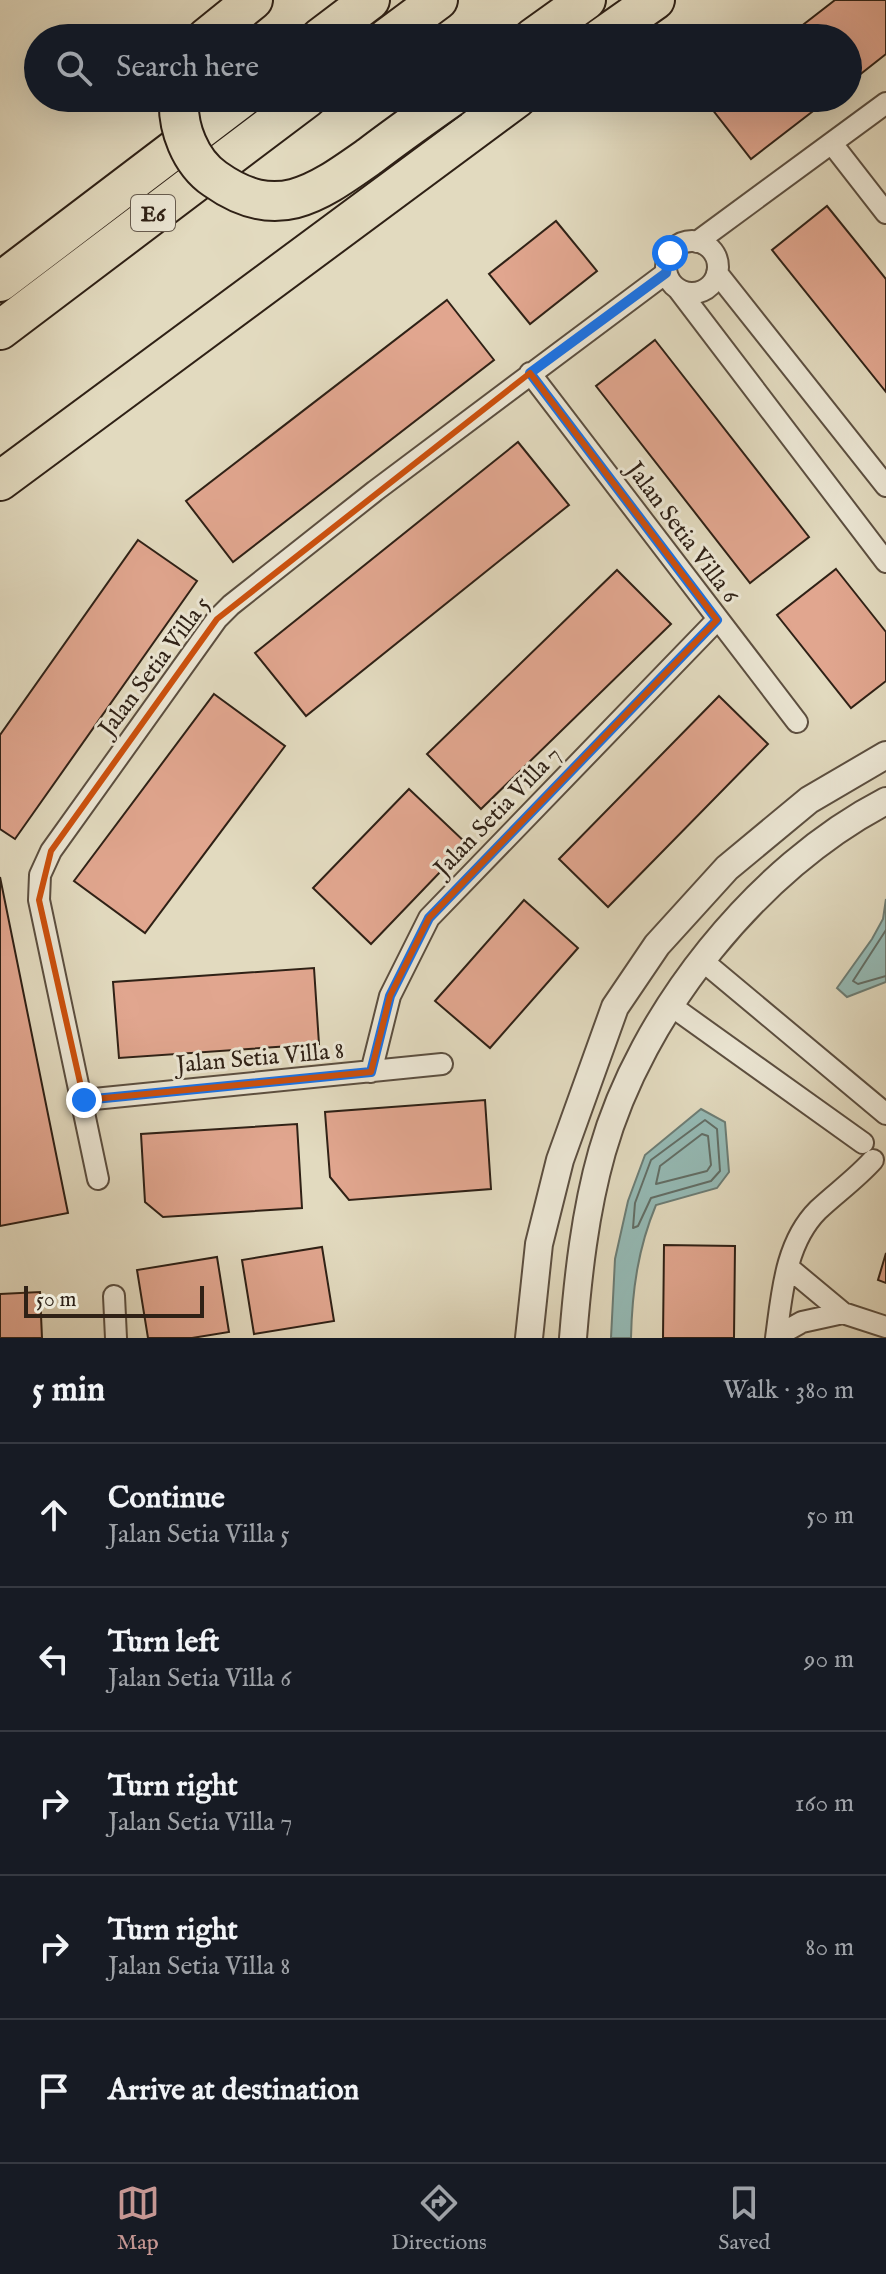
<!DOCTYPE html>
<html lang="en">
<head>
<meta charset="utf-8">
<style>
  body { margin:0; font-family:"IM FELL English",serif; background:#20242c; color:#f1f3f6 }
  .scale { position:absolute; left:24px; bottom:20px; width:180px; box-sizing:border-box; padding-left:8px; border:4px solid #2f2116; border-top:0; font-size:22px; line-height:28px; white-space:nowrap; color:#2f2116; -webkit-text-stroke:6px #ece7d5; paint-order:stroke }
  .stop { position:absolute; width:24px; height:24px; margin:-18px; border:6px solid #1a73e8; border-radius:50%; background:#fff }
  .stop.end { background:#1a73e8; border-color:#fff; box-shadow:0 2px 8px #0008 }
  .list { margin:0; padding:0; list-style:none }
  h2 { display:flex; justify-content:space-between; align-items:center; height:104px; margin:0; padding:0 32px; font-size:34px }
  h2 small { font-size:26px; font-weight:400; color:#9ea1a6 }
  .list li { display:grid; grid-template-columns:52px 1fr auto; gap:24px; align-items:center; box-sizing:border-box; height:144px; padding:0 32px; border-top:2px solid #363941 }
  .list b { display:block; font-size:30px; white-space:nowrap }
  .list p { margin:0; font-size:26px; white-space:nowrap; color:#9ea1a6 }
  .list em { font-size:26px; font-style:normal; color:#9ea1a6 }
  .icon { flex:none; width:44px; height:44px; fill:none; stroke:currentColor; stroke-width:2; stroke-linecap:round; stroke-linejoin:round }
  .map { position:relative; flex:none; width:886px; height:1338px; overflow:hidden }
  .search { position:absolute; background:#171b24; box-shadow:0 8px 32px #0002; left:24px; right:24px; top:24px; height:88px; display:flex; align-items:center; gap:20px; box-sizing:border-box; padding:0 28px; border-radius:44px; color:#9ea1a6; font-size:30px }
  .sheet { height:824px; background:#171b24 }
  nav { display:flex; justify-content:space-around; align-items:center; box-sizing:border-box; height:112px; border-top:2px solid #363941; background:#171b24; font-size:22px; color:#9ea1a6 }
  nav a { display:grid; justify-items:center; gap:4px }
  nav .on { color:#c59692 }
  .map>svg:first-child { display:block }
  .water { fill:#95bab5; stroke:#6c7d75; stroke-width:2 }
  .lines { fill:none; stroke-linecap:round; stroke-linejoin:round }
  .shore { stroke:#626e66; stroke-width:2 }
  .building { fill:#e1a68f; stroke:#2f2116; stroke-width:2 }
  .minor-casing { stroke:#5c4f40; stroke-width:24 }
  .tertiary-casing { stroke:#5c4f40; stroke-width:30 }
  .motorway-casing { stroke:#2f2116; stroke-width:42 }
  .minor { stroke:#ece7d5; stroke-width:20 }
  .tertiary { stroke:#ece7d5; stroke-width:26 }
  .motorway { stroke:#e2dabf; stroke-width:38 }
  .motorway-bridge-casing { stroke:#2f2116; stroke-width:42; stroke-linecap:butt }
  .motorway-bridge { stroke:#e2dabf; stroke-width:38 }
  .route { stroke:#1a73e8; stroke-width:10 }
  .marked { fill:none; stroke:#cc510e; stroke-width:6; stroke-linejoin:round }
  .labels { text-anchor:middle; stroke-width:6; stroke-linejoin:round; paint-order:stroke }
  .shield { fill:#ece7d5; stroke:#685c4f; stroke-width:2 }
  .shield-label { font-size:22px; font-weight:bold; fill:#2f2116 }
  .street-label { font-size:24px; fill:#2f2116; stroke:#ece7d5 }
</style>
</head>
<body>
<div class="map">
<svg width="886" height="1338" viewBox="0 0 886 1338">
  <rect width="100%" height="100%" fill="#e2dabf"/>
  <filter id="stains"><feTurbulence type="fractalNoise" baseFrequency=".0025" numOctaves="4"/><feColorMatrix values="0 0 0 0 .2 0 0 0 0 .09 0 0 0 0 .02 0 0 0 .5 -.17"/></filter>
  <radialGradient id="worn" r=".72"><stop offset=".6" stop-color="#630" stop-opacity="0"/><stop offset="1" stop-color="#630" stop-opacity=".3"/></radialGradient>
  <path class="water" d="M886,899V982L847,997L837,988L872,939L883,919Z
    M701,1109L725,1122L729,1172L717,1188L656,1205C638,1248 632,1291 631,1338H611L615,1259L628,1201L645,1155Z"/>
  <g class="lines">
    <path class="shore" d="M886,930L853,981L858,984L886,976
      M705,1120L717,1129L720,1171L711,1181L651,1198L638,1226L633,1228L635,1203L651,1160Z
      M702,1134L708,1136L711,1165L707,1171L656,1184L660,1166Z"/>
  </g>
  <path class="building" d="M835,0H886V54L848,84V38H786Z
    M708,98H830L751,159L705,100Z
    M827,206L886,279V392L772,250Z
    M556,221L597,271L530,324L489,274Z
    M447,300L494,360L233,562L186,501Z
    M655,340L809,537L750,583L596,386Z
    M518,442L569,505L306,716L255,653Z
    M138,540L197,581L15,839L0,829V735Z
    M836,569L886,632V681L851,708L777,615Z
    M617,570L671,624L481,809L427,754Z
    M214,694L285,746L145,933L74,881Z
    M719,696L768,744L608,907L559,859Z
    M409,789L467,844L371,944L313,888Z
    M0,877L68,1213L0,1226Z
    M524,900L578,948L490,1048L435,1001Z
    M314,968L319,1044L119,1058L113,982Z
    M485,1100L491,1189L349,1200L330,1177L325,1112Z
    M297,1124L302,1208L163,1217L145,1202L141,1134Z
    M664,1245L735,1246L734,1338H663Z
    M322,1247L334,1321L254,1334L242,1260Z
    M886,1253V1283L878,1280Z
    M217,1257L229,1332L192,1338H148L137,1270Z
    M40,1292L42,1338H0V1294Z"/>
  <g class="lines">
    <g class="minor-casing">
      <path id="minor" d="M833,145L886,213
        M666 267a26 26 0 1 1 52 0a26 26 0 1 1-52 0Z
        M697,242L886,103
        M717,273L886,486
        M678,289L886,562
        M530,373L797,722
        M704,962L886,1114
        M670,1005L863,1143
        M371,1072L390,996L429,918L717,620
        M84,1100L442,1064
        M98,1179L39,900L40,875L51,851L217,619L231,605L375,491L666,273
        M789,1268L843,1313L886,1327
        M114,1296L116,1338
        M777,1336L802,1322L843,1313
        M776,1338C782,1294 785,1243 818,1210C836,1193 856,1179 873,1160"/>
    </g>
    <g class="tertiary-casing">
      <path id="tertiary" d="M529,1338L539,1244L560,1160L615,1007L657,945L727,868L809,800L886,755
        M573,1338C578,1276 585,1212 602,1152C641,1013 758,867 886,801"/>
    </g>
    <g class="motorway-casing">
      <path id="motorway" d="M206,38L253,0
        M320,38L370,0
        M387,38L438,0
        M533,38L586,0
        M601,38L655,0
        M0,282L242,98
        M0,330L307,98
        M0,481L517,98"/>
    </g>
    <use href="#minor" class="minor"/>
    <use href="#tertiary" class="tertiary"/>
    <use href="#motorway" class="motorway"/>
    <g class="motorway-bridge-casing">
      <path id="motorway-bridge" d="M179,98C177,127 190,162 215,179C277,223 316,194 370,156C396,136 423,117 450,98"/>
    </g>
    <use href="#motorway-bridge" class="motorway-bridge"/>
  </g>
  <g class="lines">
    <path class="route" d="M84,1100L371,1072L390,996L429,918L717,620L530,373L666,273L670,253"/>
  </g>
  <path class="marked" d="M530,373L717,620L429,918L390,996L371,1072L84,1100L39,900L51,851L217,619Z"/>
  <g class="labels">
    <rect class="shield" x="131" y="195" width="44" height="36" rx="6"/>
    <g class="shield-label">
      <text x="153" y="221">E6</text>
    </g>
    <g class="street-label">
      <text transform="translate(683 532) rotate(53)" y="8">Jalan Setia Villa 6</text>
      <text transform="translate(154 666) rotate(-53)" y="8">Jalan Setia Villa 5</text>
      <text transform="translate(497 811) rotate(-46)" y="8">Jalan Setia Villa 7</text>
      <text transform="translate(260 1057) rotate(-5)" y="8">Jalan Setia Villa 8</text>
    </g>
  </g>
  <rect width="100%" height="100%" filter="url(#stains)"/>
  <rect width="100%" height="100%" fill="url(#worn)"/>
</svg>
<div class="scale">50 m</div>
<div class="stop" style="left:670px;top:253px"></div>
<div class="stop end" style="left:84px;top:1100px"></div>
<div class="search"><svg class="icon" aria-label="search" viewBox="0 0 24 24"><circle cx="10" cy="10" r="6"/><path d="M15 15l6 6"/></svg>Search here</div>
</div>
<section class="sheet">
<h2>5 min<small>Walk · 380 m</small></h2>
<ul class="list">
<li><svg class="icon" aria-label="ahead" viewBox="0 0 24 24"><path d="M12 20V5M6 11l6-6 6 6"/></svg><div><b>Continue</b><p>Jalan Setia Villa 5</p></div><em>50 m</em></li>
<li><svg class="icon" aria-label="left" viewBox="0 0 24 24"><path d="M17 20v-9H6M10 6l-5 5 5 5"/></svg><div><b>Turn left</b><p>Jalan Setia Villa 6</p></div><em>90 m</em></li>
<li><svg class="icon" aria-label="right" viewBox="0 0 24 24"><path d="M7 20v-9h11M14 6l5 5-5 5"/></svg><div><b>Turn right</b><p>Jalan Setia Villa 7</p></div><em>160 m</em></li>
<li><svg class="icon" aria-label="right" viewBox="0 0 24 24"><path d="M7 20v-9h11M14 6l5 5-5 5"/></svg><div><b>Turn right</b><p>Jalan Setia Villa 8</p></div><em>80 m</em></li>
<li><svg class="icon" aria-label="arrive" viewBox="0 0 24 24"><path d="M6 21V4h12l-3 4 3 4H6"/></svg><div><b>Arrive at destination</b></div></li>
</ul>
</section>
<nav>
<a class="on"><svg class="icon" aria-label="map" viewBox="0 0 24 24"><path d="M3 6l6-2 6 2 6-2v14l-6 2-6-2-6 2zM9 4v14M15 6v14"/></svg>Map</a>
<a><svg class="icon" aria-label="directions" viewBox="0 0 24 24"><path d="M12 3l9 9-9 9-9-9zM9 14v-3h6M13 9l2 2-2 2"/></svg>Directions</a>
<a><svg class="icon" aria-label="saved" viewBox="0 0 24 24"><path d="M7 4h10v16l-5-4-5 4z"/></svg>Saved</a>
</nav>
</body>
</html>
